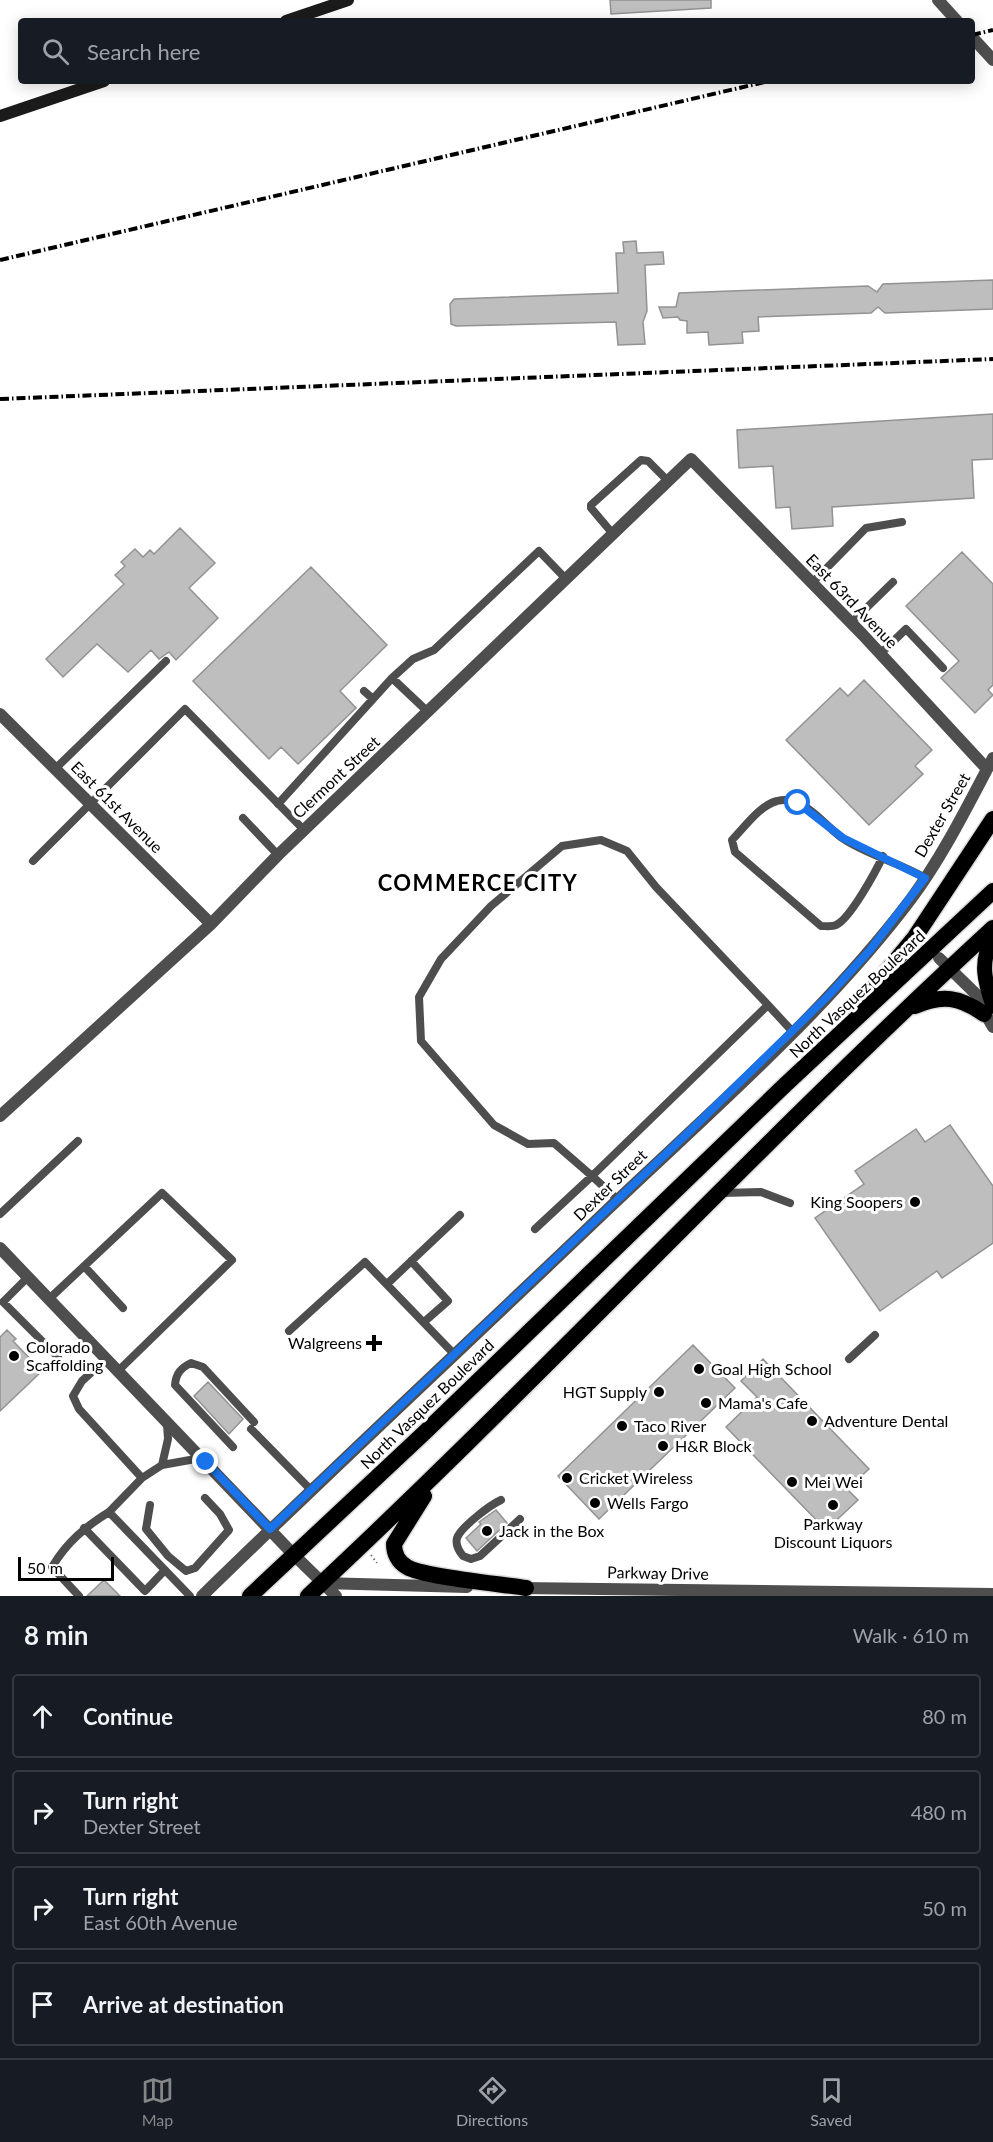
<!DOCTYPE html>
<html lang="en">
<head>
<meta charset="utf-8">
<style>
  body { margin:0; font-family:Lato,sans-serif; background:#20242c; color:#f1f3f6 }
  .scale { position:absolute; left:18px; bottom:15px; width:96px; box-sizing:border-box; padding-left:6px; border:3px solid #000; border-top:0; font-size:16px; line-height:21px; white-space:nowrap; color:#000; -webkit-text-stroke:4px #fff; paint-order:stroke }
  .stop { position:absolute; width:18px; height:18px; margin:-14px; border:4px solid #1a73e8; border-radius:50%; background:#fff }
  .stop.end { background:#1a73e8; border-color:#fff; box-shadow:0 2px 6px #0008 }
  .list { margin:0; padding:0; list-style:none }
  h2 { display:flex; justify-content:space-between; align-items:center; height:78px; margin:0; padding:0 24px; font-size:26px }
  h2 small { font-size:20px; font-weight:400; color:#9ea1a6 }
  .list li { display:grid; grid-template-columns:39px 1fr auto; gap:18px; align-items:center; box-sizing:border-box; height:84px; margin:0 12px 12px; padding:0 12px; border:2px solid #363941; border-radius:6px }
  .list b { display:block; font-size:22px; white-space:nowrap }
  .list p { margin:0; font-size:20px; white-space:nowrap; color:#9ea1a6 }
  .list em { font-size:20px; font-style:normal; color:#9ea1a6 }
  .icon { flex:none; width:33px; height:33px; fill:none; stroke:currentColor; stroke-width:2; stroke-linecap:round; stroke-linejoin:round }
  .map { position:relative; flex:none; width:993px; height:1596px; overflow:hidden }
  .search { position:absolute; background:#171b24; box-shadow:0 3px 15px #0003; left:18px; right:18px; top:18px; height:66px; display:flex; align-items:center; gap:15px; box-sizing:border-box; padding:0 21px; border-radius:6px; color:#9ea1a6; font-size:22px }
  .sheet { height:462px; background:#171b24 }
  nav { display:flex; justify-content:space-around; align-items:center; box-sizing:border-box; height:84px; border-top:2px solid #363941; background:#171b24; font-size:16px; color:#9ea1a6 }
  nav a { display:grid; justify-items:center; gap:3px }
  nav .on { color:#858687 }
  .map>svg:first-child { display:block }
  .building { fill:#bebebe; stroke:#929292; stroke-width:1.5 }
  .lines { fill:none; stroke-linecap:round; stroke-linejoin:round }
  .primary-casing { stroke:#dbdbdb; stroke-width:17 }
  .trunk-casing { stroke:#dbdbdb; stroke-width:19 }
  .path { stroke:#707070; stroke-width:2; stroke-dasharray:1.5 3; stroke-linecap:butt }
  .service { stroke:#4e4e4e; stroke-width:8 }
  .minor { stroke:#4e4e4e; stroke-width:12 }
  .tertiary { stroke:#4e4e4e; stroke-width:12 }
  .secondary { stroke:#1b1b1b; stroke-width:12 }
  .primary { stroke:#000; stroke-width:15 }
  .trunk { stroke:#000; stroke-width:16 }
  .rail { stroke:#000; stroke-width:4; stroke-dasharray:9 3 1.5 3; stroke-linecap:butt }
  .route { stroke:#1a73e8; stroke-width:8 }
  .poi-dot { fill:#000; stroke:#fff; stroke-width:2 }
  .labels { text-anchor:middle; stroke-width:6; stroke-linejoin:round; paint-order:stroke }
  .street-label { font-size:16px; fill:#000; stroke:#fff }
  .poi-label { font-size:16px; fill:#000; stroke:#fff; text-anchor:start }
  .district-label { font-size:22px; font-weight:bold; letter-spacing:1.5px; fill:#000; stroke:#fff }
</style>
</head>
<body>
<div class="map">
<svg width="993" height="1596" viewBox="0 0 993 1596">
  <rect width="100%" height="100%" fill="#fff"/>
  <path class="building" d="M610,0H711V8L611,14Z
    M636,241L637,253L663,252L664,264L645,265L647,311L643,322L645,344L618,345L616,322L456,326L451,324L450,304L454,299L618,293L616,253H624L623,242Z
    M993,280V309L885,313L878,307L871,313L758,317L759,331L742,332L743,343L709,345L708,332L687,333V321L680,320L678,317L663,318L659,307H676L679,293L868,286L877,292L883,284Z
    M993,414V459L972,460L974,498L832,507L833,526L792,529L790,507L776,508L773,466L739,468L737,430Z
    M180,528L215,563L189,588L218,618L176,660L169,652L159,659L151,650L128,672L97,644L63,677L46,659L124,584L115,575L125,566L121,562L135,549L143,557L150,550L154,554Z
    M962,552L993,584V685L988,690L993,695L975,713L941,678L959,661L906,606Z
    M311,567L387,645L340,691L356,708L298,764L281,747L269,759L193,681Z
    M864,680L932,750L915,766L923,774L869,825L786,740L840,688L848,696Z
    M950,1125L993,1186V1243L942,1278L937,1271L880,1311L815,1218L864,1184L855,1171L916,1129L925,1142Z
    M7,1330L16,1339L13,1341L42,1371L0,1411V1337Z
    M693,1345L735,1388L599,1519L558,1476Z
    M763,1359L869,1469L847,1489L858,1500L826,1530L726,1427L757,1397L741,1381Z
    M208,1382L243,1419L229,1434L194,1396Z
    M496,1510L507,1523L477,1551L466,1538L481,1524L479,1522Z
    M104,1580L120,1596H87Z"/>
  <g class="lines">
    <g class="primary-casing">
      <path id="primary" d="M993,939C979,961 985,982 993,1006"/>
    </g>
    <g class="trunk-casing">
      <path id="trunk" d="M915,1006C942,994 960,997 984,1014
        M857,1007L915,937L993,819
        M424,1496L394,1544C394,1553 398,1562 407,1567C423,1577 502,1584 526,1588
        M250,1596L423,1434L785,1085L993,891
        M308,1596C541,1379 758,1144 993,928"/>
    </g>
    <path class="path" d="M371,1555L377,1563"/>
    <path class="service" d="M613,534L591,508V505L641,460L648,461L668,481
      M812,583L866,528L902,522
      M851,623L893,582
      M880,654L906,629L943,668
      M392,678L413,659L434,650L539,551L566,579
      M364,691L373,699
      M55,769L166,661
      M278,804L392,678L428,712
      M243,818L278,855
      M883,856C876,871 850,919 836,925C832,927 826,926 821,926L735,852L732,840C744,828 760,805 777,801C803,794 823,824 842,838C867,855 898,862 925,878
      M33,861L185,709L304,830
      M722,1193L761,1192L790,1203
      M618,1200L592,1176L768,1005L792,1031
      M0,1214L78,1141
      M535,1229L592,1176L554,1143L528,1144L494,1125L421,1041L419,997L441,959L491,906L562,846L601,840L627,851L656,887L768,1005
      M411,1261L448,1301L424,1322
      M84,1266L123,1308
      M28,1277L3,1302L58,1357
      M387,1284L460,1215
      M49,1299L162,1193L232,1260L118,1371
      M289,1331L365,1262L455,1355
      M106,1359L82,1381L73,1396L79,1409L142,1478L162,1465L201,1458
      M849,1359L875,1335
      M251,1429L312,1491
      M233,1447L175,1385C176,1373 181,1368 191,1363L203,1367L254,1422
      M162,1465L168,1439L167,1424
      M142,1478L109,1512L190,1596
      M501,1500C490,1505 461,1527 457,1538C455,1545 459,1551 463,1556L471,1559L480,1556L520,1519
      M150,1505L146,1529L168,1556L186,1571L195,1568L229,1530L220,1514L205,1498
      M84,1528L145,1591L165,1570
      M79,1596L52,1567C67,1542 85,1527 109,1512"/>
    <path class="minor" d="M0,714L211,924
      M0,1116L211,924L278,855L691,459L863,635L987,769
      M0,1248L293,1554
      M202,1596C335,1466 472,1339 606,1211C709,1113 826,1012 911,899C943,856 968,805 993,758"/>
    <path class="tertiary" d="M938,0L957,21
      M972,37L993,60
      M939,958L980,998L993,1008
      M982,1008L993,1027
      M293,1554L336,1596
      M322,1583L467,1587
      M520,1588L993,1594"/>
    <path class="secondary" d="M286,21L348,0
      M0,116L104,81"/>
    <use href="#primary" class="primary"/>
    <use href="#trunk" class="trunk"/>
    <path class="rail" d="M972,35L993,30
      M0,260L769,81
      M0,399L993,359"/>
  </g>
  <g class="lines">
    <path class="route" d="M206,1462L270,1529L690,1131L829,995L870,950L925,878L843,838L798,803"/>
  </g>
  <g class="poi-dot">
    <circle cx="915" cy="1202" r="6"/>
    <path d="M371 1334h6v6h6v6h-6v6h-6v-6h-6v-6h6z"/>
    <circle cx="14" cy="1356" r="6"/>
    <circle cx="699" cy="1369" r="6"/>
    <circle cx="659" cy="1392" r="6"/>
    <circle cx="706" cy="1403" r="6"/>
    <circle cx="812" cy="1421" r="6"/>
    <circle cx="622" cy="1426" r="6"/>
    <circle cx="663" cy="1446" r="6"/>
    <circle cx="567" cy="1478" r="6"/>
    <circle cx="792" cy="1482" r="6"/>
    <circle cx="595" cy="1503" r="6"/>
    <circle cx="833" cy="1505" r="6"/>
    <circle cx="487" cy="1531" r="6"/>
  </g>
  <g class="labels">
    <g class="street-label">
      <text transform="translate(852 601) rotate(46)" y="6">East 63rd Avenue</text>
      <text transform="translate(336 777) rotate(-43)" y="6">Clermont Street</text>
      <text transform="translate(117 807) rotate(45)" y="6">East 61st Avenue</text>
      <text transform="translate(942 815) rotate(-60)" y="6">Dexter Street</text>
      <text transform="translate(857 994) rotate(-43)" y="6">North Vasquez Boulevard</text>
      <text transform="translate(610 1185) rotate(-44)" y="6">Dexter Street</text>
      <text transform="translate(427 1404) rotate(-44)" y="6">North Vasquez Boulevard</text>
      <text transform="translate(658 1573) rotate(1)" y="6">Parkway Drive</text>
    </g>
    <g class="poi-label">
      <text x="903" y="1208" text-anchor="end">King Soopers</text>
      <text x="362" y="1349" text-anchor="end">Walgreens</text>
      <text x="26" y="1353">Colorado<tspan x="26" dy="18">Scaffolding</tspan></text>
      <text x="711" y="1375">Goal High School</text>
      <text x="647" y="1398" text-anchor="end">HGT Supply</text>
      <text x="718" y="1409">Mama's Cafe</text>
      <text x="824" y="1427">Adventure Dental</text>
      <text x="634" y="1432">Taco River</text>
      <text x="675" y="1452">H&amp;R Block</text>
      <text x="579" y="1484">Cricket Wireless</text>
      <text x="804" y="1488">Mei Wei</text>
      <text x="607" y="1509">Wells Fargo</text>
      <text x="833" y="1530" text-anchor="middle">Parkway<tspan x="833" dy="18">Discount Liquors</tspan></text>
      <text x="499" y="1537">Jack in the Box</text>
    </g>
    <g class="district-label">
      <text x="478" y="891">COMMERCE CITY</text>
    </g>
  </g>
</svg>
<div class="scale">50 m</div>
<div class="stop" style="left:798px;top:803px"></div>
<div class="stop end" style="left:206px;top:1462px"></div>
<div class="search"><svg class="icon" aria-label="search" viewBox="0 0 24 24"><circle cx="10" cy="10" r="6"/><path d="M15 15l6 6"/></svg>Search here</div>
</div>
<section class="sheet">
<h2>8 min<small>Walk · 610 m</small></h2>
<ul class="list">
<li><svg class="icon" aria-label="ahead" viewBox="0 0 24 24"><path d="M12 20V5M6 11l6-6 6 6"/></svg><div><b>Continue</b></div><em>80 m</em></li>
<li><svg class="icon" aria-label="right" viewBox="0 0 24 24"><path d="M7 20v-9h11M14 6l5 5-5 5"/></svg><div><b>Turn right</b><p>Dexter Street</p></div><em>480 m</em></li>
<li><svg class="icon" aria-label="right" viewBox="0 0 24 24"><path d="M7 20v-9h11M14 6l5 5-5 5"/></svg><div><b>Turn right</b><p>East 60th Avenue</p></div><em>50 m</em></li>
<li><svg class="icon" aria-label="arrive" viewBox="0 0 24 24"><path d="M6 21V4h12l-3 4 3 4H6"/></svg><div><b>Arrive at destination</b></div></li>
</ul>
</section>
<nav>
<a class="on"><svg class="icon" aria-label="map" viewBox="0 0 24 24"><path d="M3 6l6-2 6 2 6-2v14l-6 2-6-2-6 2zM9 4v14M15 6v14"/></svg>Map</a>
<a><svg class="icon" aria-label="directions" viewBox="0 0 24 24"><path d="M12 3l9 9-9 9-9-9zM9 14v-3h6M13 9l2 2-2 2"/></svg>Directions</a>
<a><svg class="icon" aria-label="saved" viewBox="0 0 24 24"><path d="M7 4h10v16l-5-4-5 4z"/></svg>Saved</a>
</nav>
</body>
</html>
